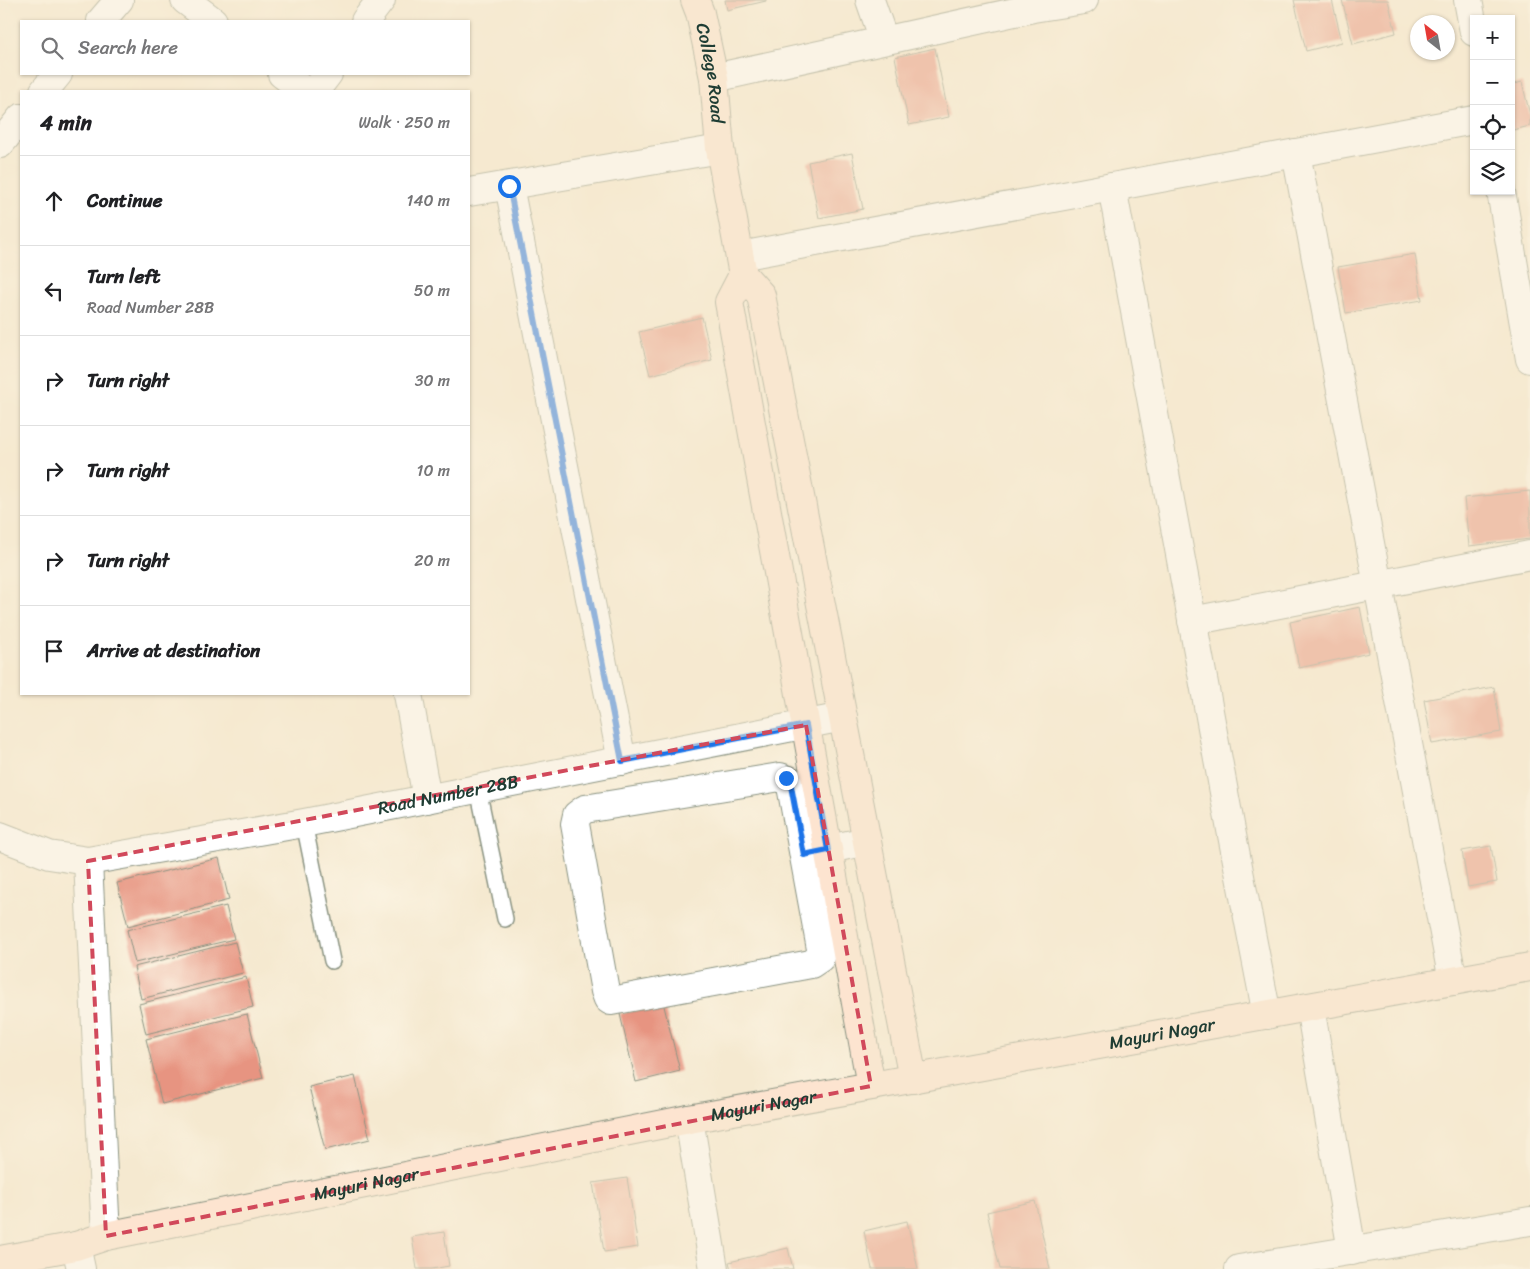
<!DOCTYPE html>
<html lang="en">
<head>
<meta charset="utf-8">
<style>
  body { margin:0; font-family:Sriracha,sans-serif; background:#f6f6f6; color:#202124 }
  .controls { position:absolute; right:15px; top:15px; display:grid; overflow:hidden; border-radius:0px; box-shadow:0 1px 4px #0004 }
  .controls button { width:45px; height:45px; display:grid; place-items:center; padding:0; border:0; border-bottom:1px solid #e0e0e0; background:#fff; color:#202124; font:25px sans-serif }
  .compass { position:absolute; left:1410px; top:15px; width:45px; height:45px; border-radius:50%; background:#fff; box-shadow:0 1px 4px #0004; rotate:329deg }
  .stop { position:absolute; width:15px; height:15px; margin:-11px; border:4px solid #1a73e8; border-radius:50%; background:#fff }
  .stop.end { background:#1a73e8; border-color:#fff; box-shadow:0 1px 5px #0008 }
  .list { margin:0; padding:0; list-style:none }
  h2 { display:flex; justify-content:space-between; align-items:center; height:65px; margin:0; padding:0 20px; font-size:21px }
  h2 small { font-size:16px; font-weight:400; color:#757577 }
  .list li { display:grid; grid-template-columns:32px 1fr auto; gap:15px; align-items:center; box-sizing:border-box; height:90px; padding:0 20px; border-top:1px solid #e0e0e0 }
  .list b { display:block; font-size:19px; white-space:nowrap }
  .list p { margin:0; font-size:16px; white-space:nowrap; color:#757577 }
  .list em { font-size:16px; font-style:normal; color:#757577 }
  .icon { flex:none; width:28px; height:28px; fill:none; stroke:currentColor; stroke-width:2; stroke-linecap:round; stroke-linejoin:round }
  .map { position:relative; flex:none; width:1530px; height:1269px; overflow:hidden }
  .search { position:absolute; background:#fff; box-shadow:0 1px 4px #0004; left:20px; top:20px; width:450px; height:55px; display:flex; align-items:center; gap:12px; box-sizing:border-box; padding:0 18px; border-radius:0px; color:#757577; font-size:19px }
  .panel { position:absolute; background:#fff; box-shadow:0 1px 4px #0004; left:20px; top:90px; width:450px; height:605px; border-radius:0px }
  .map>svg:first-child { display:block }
  .building { fill:#e79481 }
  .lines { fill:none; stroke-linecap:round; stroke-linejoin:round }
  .lane-casing { stroke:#8a9382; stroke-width:18 }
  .street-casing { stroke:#8a9382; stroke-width:30 }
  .secondary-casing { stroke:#8a9382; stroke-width:30 }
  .lane { stroke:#fff; stroke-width:15 }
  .street { stroke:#fff; stroke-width:28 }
  .secondary { stroke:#fde4d0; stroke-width:28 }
  .route { stroke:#1a73e8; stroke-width:6 }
  .marked { fill:none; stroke:#d1495b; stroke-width:4; stroke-dasharray:10 6; stroke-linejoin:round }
  .labels { text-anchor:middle; stroke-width:4; stroke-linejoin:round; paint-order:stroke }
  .street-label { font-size:18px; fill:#1f3d34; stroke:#fcf5e5 }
</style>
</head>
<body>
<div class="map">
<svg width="1530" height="1269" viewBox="0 0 1530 1269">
  <rect width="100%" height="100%" fill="#fcf5e5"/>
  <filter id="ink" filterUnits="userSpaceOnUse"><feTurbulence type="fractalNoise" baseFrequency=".02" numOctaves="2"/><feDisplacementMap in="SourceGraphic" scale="10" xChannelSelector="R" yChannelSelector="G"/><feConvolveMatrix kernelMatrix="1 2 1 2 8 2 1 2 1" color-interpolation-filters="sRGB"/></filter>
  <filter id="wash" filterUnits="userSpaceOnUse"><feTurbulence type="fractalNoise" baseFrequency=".0096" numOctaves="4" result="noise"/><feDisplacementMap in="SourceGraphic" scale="20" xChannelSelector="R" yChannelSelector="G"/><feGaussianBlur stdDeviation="1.12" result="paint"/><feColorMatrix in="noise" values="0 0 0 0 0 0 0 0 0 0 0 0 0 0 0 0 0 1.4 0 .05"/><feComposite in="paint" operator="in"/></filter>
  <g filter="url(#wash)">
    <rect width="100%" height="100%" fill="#f5e9d0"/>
    <g id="blocks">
      <path class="building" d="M725,0H766V1L727,10Z
        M1294,0H1332L1342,42L1306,51Z
        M1342,0H1388L1396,33L1353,44Z
        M935,48L949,117L909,125L895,57Z
        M1522,82L1530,115V126L1513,130L1511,124V85Z
        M852,153L863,209L819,218L808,162Z
        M1415,254L1422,300L1346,313L1338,267Z
        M702,317L712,360L650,375L639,332Z
        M1530,491V539L1469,546L1464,498Z
        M1360,607L1369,653L1299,668L1290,622Z
        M1494,687L1501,732L1432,744L1424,700Z
        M1491,846L1497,882L1468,887L1462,851Z
        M219,858L229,900L128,926L117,883Z
        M226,906L234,939L135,963L127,930Z
        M235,942L243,973L141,999L134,967Z
        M246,977L253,1007L146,1034L139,1004Z
        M663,1002L680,1071L636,1082L620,1014Z
        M247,1014L263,1078L162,1104L146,1039Z
        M355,1076L370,1139L325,1150L309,1087Z
        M627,1178L638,1247L604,1252L593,1183Z
        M1035,1201L1050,1269H1000L987,1212Z
        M907,1221L918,1269H872L864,1231Z
        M444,1232L449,1266L432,1269H417L412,1237Z
        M788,1248L793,1269H731L729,1262Z"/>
    </g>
  </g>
  <g filter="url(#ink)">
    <use href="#blocks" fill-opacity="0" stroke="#8a9382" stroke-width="1"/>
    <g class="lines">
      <g class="lane-casing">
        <path id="lane" d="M478,789L505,919
          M304,823L332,961"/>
      </g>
      <g class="street-casing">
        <g id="street">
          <path d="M185,0L213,21"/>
          <path d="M870,0L884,40"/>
          <path d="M1468,0L1474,32"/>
          <path d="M101,21L119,0"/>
          <path d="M365,21L381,0"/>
          <path d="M282,74L305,91"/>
          <path d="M714,78L1033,8L1084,0"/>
          <path d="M44,91L58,74"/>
          <path d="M315,91L328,74"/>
          <path d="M0,144L21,118"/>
          <path d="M1296,153L1453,981"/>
          <path d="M509,186L622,761"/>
          <path d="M1112,187L1231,830L1267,1015"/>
          <path d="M1501,191L1530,359"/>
          <path d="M469,192L720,149"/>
          <path d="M740,256L1474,120"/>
          <path d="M1192,621L1530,555"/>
          <path d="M408,694L427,799"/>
          <path d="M780,777L789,780L791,786L821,949L820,958L811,964L611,1001L608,999L605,991L575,824L577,815L585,809Z"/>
          <path id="s1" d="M0,836L49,855L88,861L304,823L843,717"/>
          <path d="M805,854L867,841"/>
          <path d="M88,861L106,1236"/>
          <path d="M1310,1007L1352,1251"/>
          <path d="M689,1119L714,1269"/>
          <path d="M76,1246L81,1269"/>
          <path d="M1239,1269L1530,1221"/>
        </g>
      </g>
      <g class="secondary-casing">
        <g id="secondary">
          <path id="s2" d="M695,0L700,13L714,78L720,149L743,275L761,295L913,1079"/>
          <path d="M743,275L729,302L871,1086"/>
          <path id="s3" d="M0,1260L76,1246L106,1236L689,1119L1530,967"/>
        </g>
      </g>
      <use href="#lane" class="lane"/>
      <use href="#street" class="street"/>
      <use href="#secondary" class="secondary"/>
    </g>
  </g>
  <g class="lines" filter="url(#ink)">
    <path class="route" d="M509,186L622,761L806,725L828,850L804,855L791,786L789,780L786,778"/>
  </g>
  <path d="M0 0H1530V1269H0ZM806,725L871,1086L106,1236L88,861Z" fill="#f5e9d0" fill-opacity=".55" fill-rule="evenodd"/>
  <path class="marked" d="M806,725L871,1086L106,1236L88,861Z"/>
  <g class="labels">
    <g class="street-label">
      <text dy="6" stroke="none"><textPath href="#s2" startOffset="75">College Road</textPath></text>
      <text dy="6" stroke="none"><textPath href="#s1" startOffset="458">Road Number 28B</textPath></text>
      <text dy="6" stroke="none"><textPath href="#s3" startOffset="1184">Mayuri Nagar</textPath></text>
      <text dy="6" stroke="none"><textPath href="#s3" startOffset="779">Mayuri Nagar</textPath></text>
      <text dy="6" stroke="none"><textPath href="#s3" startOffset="374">Mayuri Nagar</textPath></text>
    </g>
  </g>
</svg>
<div class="controls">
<button>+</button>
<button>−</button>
<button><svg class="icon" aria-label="locate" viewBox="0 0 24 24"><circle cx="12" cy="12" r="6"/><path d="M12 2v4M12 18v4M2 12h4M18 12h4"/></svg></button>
<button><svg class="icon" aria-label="layers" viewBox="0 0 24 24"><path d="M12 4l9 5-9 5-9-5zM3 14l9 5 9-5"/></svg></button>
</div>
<svg class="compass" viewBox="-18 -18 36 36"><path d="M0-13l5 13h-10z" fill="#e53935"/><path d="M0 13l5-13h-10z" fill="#757577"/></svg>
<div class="stop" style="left:509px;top:186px"></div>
<div class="stop end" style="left:786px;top:778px"></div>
<div class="search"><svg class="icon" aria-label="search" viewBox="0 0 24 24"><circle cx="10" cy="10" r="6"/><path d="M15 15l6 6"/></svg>Search here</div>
<section class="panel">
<h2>4 min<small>Walk · 250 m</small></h2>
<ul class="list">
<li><svg class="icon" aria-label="ahead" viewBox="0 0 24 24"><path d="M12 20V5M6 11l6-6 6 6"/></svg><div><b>Continue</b></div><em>140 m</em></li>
<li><svg class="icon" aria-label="left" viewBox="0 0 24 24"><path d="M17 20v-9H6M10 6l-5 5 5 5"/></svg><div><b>Turn left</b><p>Road Number 28B</p></div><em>50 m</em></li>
<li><svg class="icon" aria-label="right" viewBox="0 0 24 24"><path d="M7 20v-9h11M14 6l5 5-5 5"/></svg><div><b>Turn right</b></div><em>30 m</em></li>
<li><svg class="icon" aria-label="right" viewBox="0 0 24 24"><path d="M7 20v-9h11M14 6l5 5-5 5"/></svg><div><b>Turn right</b></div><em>10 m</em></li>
<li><svg class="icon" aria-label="right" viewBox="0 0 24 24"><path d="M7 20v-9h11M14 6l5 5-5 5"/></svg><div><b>Turn right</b></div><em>20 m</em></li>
<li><svg class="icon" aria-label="arrive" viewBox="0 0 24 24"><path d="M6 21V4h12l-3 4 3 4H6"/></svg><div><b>Arrive at destination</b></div></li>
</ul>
</section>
</div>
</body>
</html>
